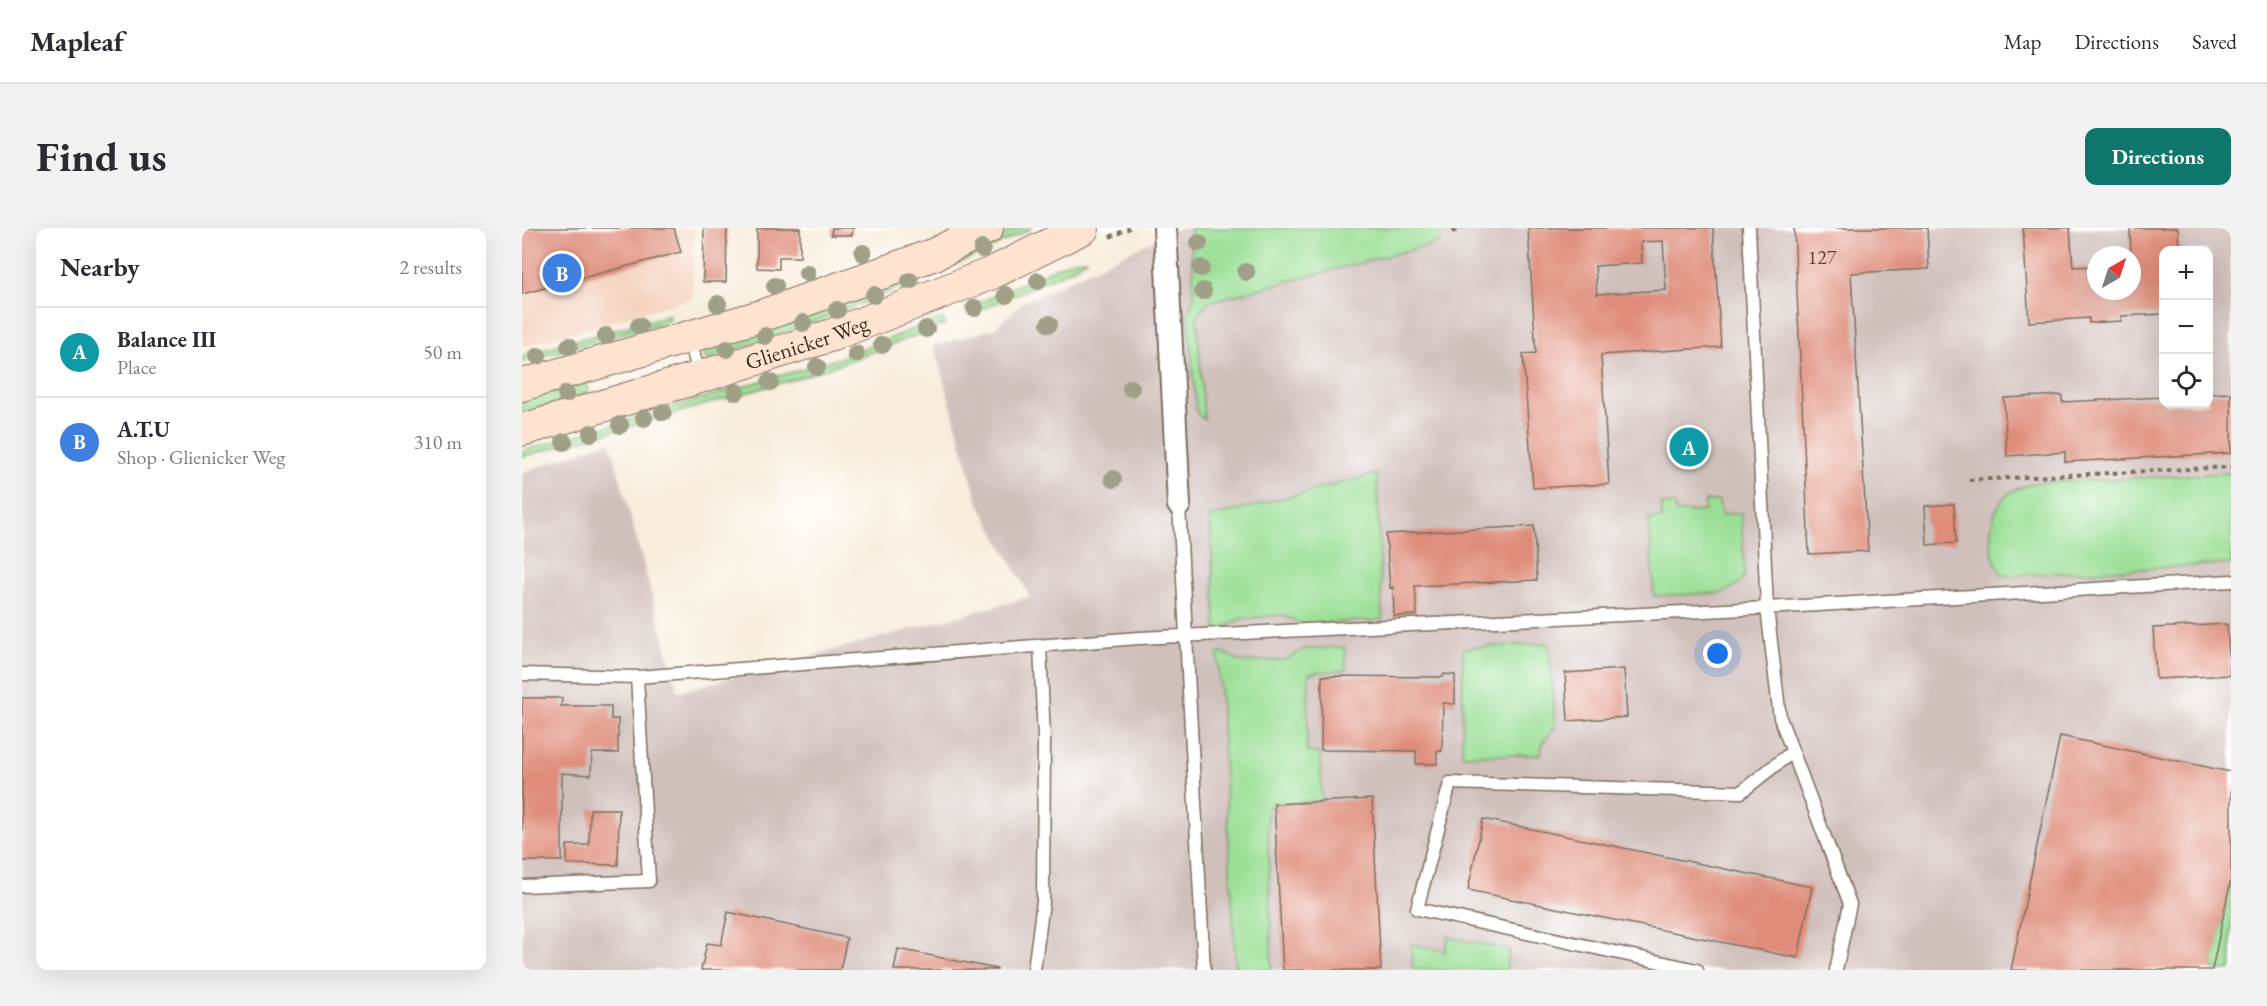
<!DOCTYPE html>
<html lang="en">
<head>
<meta charset="utf-8">
<style>
  body { margin:0; font-family:"EB Garamond",serif; background:#f2f2f3; color:#2b2b33 }
  .controls { position:absolute; right:18px; top:18px; display:grid; overflow:hidden; border-radius:12px; box-shadow:0 6px 24px #0002 }
  .controls button { width:54px; height:54px; display:grid; place-items:center; padding:0; border:0; border-bottom:2px solid #e1e1e2; background:#fff; color:#2b2b33; font:30px sans-serif }
  .compass { position:absolute; left:1565px; top:18px; width:54px; height:54px; border-radius:50%; background:#fff; box-shadow:0 6px 24px #0002; rotate:39deg }
  .you { position:absolute; left:1196px; top:426px; width:21px; height:21px; margin:-15px; border:4px solid #fff; border-radius:50%; background:#1a73e8; box-shadow:0 0 0 9px #1a73e833 }
  .badge { display:grid; place-items:center; width:39px; height:39px; border-radius:50%; background:#0f766e; color:#fff; font-size:20px; font-weight:700 }
  .pin { position:absolute; translate:-50% -50%; border:3px solid #fff; box-shadow:0 2px 6px #0006 }
  .list { margin:0; padding:0; list-style:none }
  h2 { display:flex; justify-content:space-between; align-items:center; height:78px; margin:0; padding:0 24px; font-size:26px }
  h2 small { font-size:20px; font-weight:400; color:#7c7c81 }
  .list li { display:grid; grid-template-columns:39px 1fr auto; gap:18px; align-items:center; box-sizing:border-box; height:90px; padding:0 24px; border-top:2px solid #e1e1e2 }
  .list b { display:block; font-size:22px; white-space:nowrap }
  .list p { margin:0; font-size:20px; white-space:nowrap; color:#7c7c81 }
  .list em { font-size:20px; font-style:normal; color:#7c7c81 }
  .icon { flex:none; width:33px; height:33px; fill:none; stroke:currentColor; stroke-width:2; stroke-linecap:round; stroke-linejoin:round }
  .map { position:relative; flex:none; width:1709px; height:742px; overflow:hidden; border-radius:12px }
  header { display:flex; align-items:center; gap:36px; box-sizing:border-box; height:84px; padding:0 30px; background:#fff; border-bottom:2px solid #e1e1e2 }
  header strong { font-size:28px }
  nav { display:flex; gap:33px; margin-inline-start:auto; font-size:21px }
  .intro { display:flex; align-items:center; justify-content:space-between; box-sizing:border-box; height:144px; padding:0 36px }
  h1 { margin:0; font-size:42px }
  .button { padding:15px 27px; border-radius:12px; background:#0f766e; color:#fff; font-size:21px; font-weight:700 }
  main { display:flex; gap:36px; padding:0 36px }
  aside { flex:1; background:#fff; border-radius:12px; box-shadow:0 6px 24px #0002 }
  .map>svg:first-child { display:block }
  .built { fill:#f4d3c0 }
  .industrial { fill:#d0c0bc; fill-rule:evenodd }
  .green { fill:#9bdf96; stroke:#6b845a; stroke-width:1.5 }
  .building { fill:#df8d7a; fill-rule:evenodd }
  .lines { fill:none; stroke-linecap:round; stroke-linejoin:round }
  .lane-casing { stroke:#7d6e60; stroke-width:15 }
  .street-casing { stroke:#7d6e60; stroke-width:26 }
  .secondary-casing { stroke:#7d6e60; stroke-width:34 }
  .path { stroke:#7d6e60; stroke-width:4; stroke-dasharray:4.5 4.5; stroke-linecap:butt }
  .lane { stroke:#fff; stroke-width:12 }
  .street { stroke:#fff; stroke-width:22 }
  .secondary { stroke:#fee3d1; stroke-width:32 }
  .tree { fill:#a09f87 }
  .labels { text-anchor:middle; stroke-width:4.5; stroke-linejoin:round; paint-order:stroke }
  .number-label { font-size:20px; fill:#644335 }
  .street-label { font-size:22px; fill:#3b2a1e; stroke:#fff }
</style>
</head>
<body>
<header>
<strong>Mapleaf</strong>
<nav><a>Map</a><a>Directions</a><a>Saved</a></nav>
</header>
<div class="intro"><h1>Find us</h1><a class="button">Directions</a></div>
<main>
<aside>
<h2>Nearby<small>2 results</small></h2>
<ul class="list">
<li><span class="badge" style="background:#0f9aa8">A</span><div><b>Balance III</b><p>Place</p></div><em>50 m</em></li>
<li><span class="badge" style="background:#3f7fe0">B</span><div><b>A.T.U</b><p>Shop · Glienicker Weg</p></div><em>310 m</em></li>
</ul>
</aside>
<div class="map">
<svg width="1709" height="742" viewBox="0 0 1709 742">
  <rect width="100%" height="100%" fill="#fff"/>
  <filter id="ink" filterUnits="userSpaceOnUse"><feTurbulence type="fractalNoise" baseFrequency=".0167" numOctaves="2"/><feDisplacementMap in="SourceGraphic" scale="12" xChannelSelector="R" yChannelSelector="G"/><feConvolveMatrix kernelMatrix="1 2 1 2 8 2 1 2 1" color-interpolation-filters="sRGB"/></filter>
  <filter id="wash" filterUnits="userSpaceOnUse"><feTurbulence type="fractalNoise" baseFrequency=".008" numOctaves="4" result="noise"/><feDisplacementMap in="SourceGraphic" scale="24" xChannelSelector="R" yChannelSelector="G"/><feGaussianBlur stdDeviation="1.35" result="paint"/><feColorMatrix in="noise" values="0 0 0 0 0 0 0 0 0 0 0 0 0 0 0 0 0 1.4 0 .05"/><feComposite in="paint" operator="in"/></filter>
  <g filter="url(#wash)">
    <rect width="100%" height="100%" fill="#f8eddc"/>
    <path class="built" d="M0,0H172L171,70L0,119Z"/>
    <path class="industrial" d="M657,0H1709V742H0V245L88,213L156,464L508,369L456,274L412,118L472,101L500,75ZM1642,22H1686V176H1642ZM1574,27H1610V63H1574Z"/>
    <path class="green" d="M495,0H510C403,54 298,93 184,132L180,122L251,100L456,19Z
      M669,0H915L919,14L686,74L675,88L682,191L677,188L674,181L666,85L672,69Z
      M565,31L546,43L447,87L443,81L551,32Z
      M147,87L146,93L0,134V127Z
      M420,90L423,96L330,132L276,150L0,229V223L315,131Z
      M65,154L67,164L50,171L0,185V171Z
      M1709,245V336L1481,348C1465,327 1464,290 1483,269C1491,261 1501,259 1512,255Z
      M855,246L860,392L781,396L760,387L718,391L702,400L694,401L688,289Z
      M1183,273H1197L1199,287L1219,285L1223,347L1218,355L1201,365L1132,368L1127,291L1140,290V276H1152L1154,285L1183,283Z
      M1027,415L1033,499L1020,515L1019,527H940L941,420Z
      M823,419L824,442L787,445L785,524L798,525L800,573L752,576L745,581L750,742H714L696,426L702,425L719,434L763,432L783,421Z
      M1709,651V742H1690Z
      M926,709L987,722L984,742H891L889,716L923,723Z"/>
    <g id="blocks">
      <path class="building" d="M0,0H152L159,24L0,66Z
        M182,0H205L204,54H181Z
        M235,0H278V29H257V41L235,40Z
        M310,0H331L330,7H309Z
        M1006,0H1191L1199,119L1079,127L1087,256L1011,260L1001,126L1014,125ZM1141,13L1144,62L1075,66L1073,38L1120,35L1119,14Z
        M1272,0H1405L1407,41L1329,45L1346,323L1287,326Z
        M1501,0H1548L1551,39L1574,38V63H1610L1608,0H1656L1657,22H1642V86L1599,88V93L1567,95V90L1507,94Z
        M1709,165V225L1543,234V224L1485,228L1482,170L1540,167V174L1642,169V176H1686V166Z
        M1432,276L1434,315L1405,317L1403,278Z
        M1012,298L1015,352L893,358L895,387L872,388L871,359L868,360L864,306Z
        M1705,396L1708,447L1634,451L1631,400Z
        M1102,441L1105,489L1046,493L1043,445Z
        M922,446L933,447V476L921,475L920,523H915V536H894V523L799,522L800,448L921,449Z
        M0,470H40L39,478H89V491H96V525H70L69,547L40,545V633H0Z
        M1538,508L1709,544V651L1690,742H1489Z
        M850,571L859,742H761L752,576Z
        M68,581H97L96,637L45,636V617H67Z
        M961,591L1290,659L1276,730L946,662Z
        M206,684L325,710L318,742H179L185,715L199,717Z
        M376,721L475,741V742H372Z"/>
    </g>
  </g>
  <g filter="url(#ink)">
    <use href="#blocks" fill-opacity="0" stroke="#7d6e60" stroke-width="1.5"/>
    <g class="lines">
      <g class="lane-casing">
        <path id="lane" d="M1227,0L1245,380L1258,490L1328,676L1314,742
          M168,110L177,148
          M657,277L682,742
          M0,446L115,449L617,410L1245,380L1709,353
          M0,658L127,653L115,449
          M512,742L521,674L522,511L518,417
          M1175,742L895,681L928,555L1219,564L1270,524"/>
      </g>
      <g class="street-casing">
        <path id="street" d="M643,0L657,277"/>
      </g>
      <g class="secondary-casing">
        <g id="secondary">
          <path d="M0,157L239,88L413,26L465,0"/>
          <path id="s1" d="M0,202L178,149L310,107L470,45L561,0"/>
        </g>
      </g>
      <path class="path" d="M930,4L940,0
        M588,9L608,0
        M1447,252L1709,239"/>
      <use href="#lane" class="lane"/>
      <use href="#street" class="street"/>
      <use href="#secondary" class="secondary"/>
    </g>
    <g class="tree">
      <circle cx="677" cy="15" r="9"/>
      <circle cx="460" cy="21" r="9"/>
      <circle cx="341" cy="25" r="9"/>
      <circle cx="679" cy="40" r="9"/>
      <circle cx="724" cy="44" r="9"/>
      <circle cx="285" cy="45" r="9"/>
      <circle cx="388" cy="53" r="9"/>
      <circle cx="516" cy="53" r="9"/>
      <circle cx="253" cy="58" r="9"/>
      <circle cx="681" cy="63" r="9"/>
      <circle cx="352" cy="67" r="9"/>
      <circle cx="484" cy="67" r="9"/>
      <circle cx="196" cy="76" r="9"/>
      <circle cx="453" cy="80" r="9"/>
      <circle cx="315" cy="82" r="9"/>
      <circle cx="281" cy="95" r="9"/>
      <circle cx="527" cy="96" r="9"/>
      <circle cx="117" cy="98" r="9"/>
      <circle cx="404" cy="101" r="9"/>
      <circle cx="84" cy="108" r="9"/>
      <circle cx="243" cy="108" r="9"/>
      <circle cx="360" cy="117" r="9"/>
      <circle cx="47" cy="118" r="9"/>
      <circle cx="205" cy="121" r="9"/>
      <circle cx="334" cy="126" r="9"/>
      <circle cx="16" cy="128" r="9"/>
      <circle cx="295" cy="139" r="9"/>
      <circle cx="248" cy="154" r="9"/>
      <circle cx="609" cy="160" r="9"/>
      <circle cx="214" cy="164" r="9"/>
      <circle cx="44" cy="166" r="9"/>
      <circle cx="141" cy="184" r="9"/>
      <circle cx="122" cy="190" r="9"/>
      <circle cx="98" cy="197" r="9"/>
      <circle cx="69" cy="205" r="9"/>
      <circle cx="42" cy="214" r="9"/>
      <circle cx="591" cy="251" r="9"/>
    </g>
  </g>
  <g class="labels">
    <g class="number-label">
      <text x="1300" y="36">127</text>
    </g>
    <g class="street-label">
      <text dy="8" stroke="none"><textPath href="#s1" startOffset="298">Glienicker Weg</textPath></text>
    </g>
  </g>
</svg>
<div class="controls">
<button>+</button>
<button>−</button>
<button><svg class="icon" aria-label="locate" viewBox="0 0 24 24"><circle cx="12" cy="12" r="6"/><path d="M12 2v4M12 18v4M2 12h4M18 12h4"/></svg></button>
</div>
<svg class="compass" viewBox="-18 -18 36 36"><path d="M0-13l5 13h-10z" fill="#e53935"/><path d="M0 13l5-13h-10z" fill="#7c7c81"/></svg>
<div class="you"></div>
<div class="pin badge" style="left:1167px;top:219px;background:#0f9aa8">A</div>
<div class="pin badge" style="left:40px;top:45px;background:#3f7fe0">B</div>
</div>
</main>
</body>
</html>
